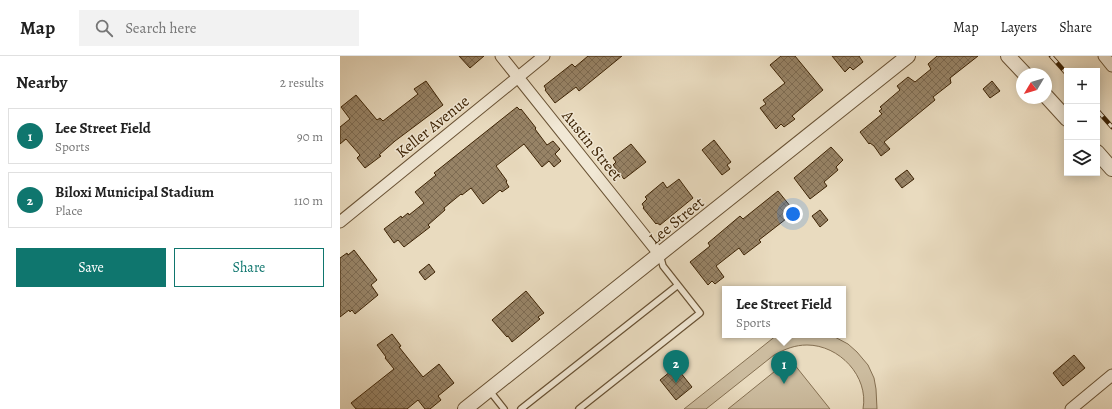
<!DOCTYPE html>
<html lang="en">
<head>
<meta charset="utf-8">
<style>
  body { margin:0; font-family:Alegreya,serif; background:#f2f2f2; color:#222 }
  .controls { position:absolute; right:12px; top:12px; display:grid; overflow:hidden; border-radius:0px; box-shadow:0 2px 10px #0003 }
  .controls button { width:36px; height:36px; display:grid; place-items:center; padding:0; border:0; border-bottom:1px solid #e0e0e0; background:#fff; color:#222; font:20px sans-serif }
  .compass { position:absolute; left:676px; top:12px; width:36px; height:36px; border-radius:50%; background:#fff; box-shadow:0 2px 10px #0003; rotate:232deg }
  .you { position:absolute; left:453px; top:158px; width:14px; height:14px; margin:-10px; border:3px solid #fff; border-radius:50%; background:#1a73e8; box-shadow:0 0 0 6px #1a73e833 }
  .badge { display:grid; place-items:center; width:26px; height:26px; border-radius:50%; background:#0f766e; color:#fff; font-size:13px; font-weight:700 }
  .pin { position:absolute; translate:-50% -33px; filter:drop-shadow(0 1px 2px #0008) }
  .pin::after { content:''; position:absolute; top:21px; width:14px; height:12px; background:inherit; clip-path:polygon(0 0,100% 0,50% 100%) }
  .popup { position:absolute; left:382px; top:230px; width:124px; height:52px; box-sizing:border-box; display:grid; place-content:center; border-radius:0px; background:#fff; filter:drop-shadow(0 1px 3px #0005); font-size:13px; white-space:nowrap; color:#767676 }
  .popup b { font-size:15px; color:#222 }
  .popup::after { content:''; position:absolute; left:50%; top:100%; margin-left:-8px; border:8px solid transparent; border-top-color:#fff }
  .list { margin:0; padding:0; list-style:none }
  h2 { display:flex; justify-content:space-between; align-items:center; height:52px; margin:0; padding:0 16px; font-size:17px }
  h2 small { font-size:13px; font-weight:400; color:#767676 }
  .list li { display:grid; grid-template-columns:26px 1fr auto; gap:12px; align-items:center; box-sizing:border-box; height:56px; margin:0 8px 8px; padding:0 8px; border:1px solid #e0e0e0; border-radius:0px }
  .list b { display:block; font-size:15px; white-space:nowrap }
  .list p { margin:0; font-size:13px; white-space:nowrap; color:#767676 }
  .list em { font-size:13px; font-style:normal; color:#767676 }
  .actions { display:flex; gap:8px; padding:12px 16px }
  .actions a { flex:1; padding:9px 0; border:1px solid #0f766e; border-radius:0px; text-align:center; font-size:14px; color:#0f766e }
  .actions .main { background:#0f766e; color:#fff }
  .icon { flex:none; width:22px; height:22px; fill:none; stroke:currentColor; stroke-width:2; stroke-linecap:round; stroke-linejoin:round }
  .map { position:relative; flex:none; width:772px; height:353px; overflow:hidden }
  header { display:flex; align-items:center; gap:24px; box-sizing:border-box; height:56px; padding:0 20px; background:#fff; border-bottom:1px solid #e0e0e0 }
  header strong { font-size:19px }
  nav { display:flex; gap:22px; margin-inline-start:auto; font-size:14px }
  .search { width:280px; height:36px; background:#f2f2f2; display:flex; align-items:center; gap:10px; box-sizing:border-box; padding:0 14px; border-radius:0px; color:#767676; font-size:15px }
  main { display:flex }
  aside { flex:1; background:#fff }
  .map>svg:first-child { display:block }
  .park { fill:#ccbc9f; stroke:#857052 }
  .building { fill:url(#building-cross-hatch); stroke:#3e2405 }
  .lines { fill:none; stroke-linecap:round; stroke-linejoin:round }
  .service-casing { stroke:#695234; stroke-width:8 }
  .minor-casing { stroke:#695234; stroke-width:13 }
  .tertiary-casing { stroke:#695234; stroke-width:16 }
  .service { stroke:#f1e8d5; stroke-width:5.5 }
  .minor { stroke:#f1e8d5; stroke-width:11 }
  .tertiary { stroke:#f1e8d5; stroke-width:14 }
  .rail-casing { stroke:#3e2405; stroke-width:4.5 }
  .rail { stroke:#f1e8d5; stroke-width:3; stroke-dasharray:9; stroke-linecap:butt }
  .labels { text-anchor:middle; stroke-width:3; stroke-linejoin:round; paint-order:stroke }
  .street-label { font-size:16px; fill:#3e2405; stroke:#f1e8d5 }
</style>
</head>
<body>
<header>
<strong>Map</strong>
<div class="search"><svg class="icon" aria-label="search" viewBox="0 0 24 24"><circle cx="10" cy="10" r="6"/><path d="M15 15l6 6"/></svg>Search here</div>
<nav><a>Map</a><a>Layers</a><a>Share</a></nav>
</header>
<main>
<aside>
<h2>Nearby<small>2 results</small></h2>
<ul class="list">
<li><span class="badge">1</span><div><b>Lee Street Field</b><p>Sports</p></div><em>90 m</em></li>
<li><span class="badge">2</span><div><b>Biloxi Municipal Stadium</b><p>Place</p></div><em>110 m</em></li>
</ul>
<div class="actions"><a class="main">Save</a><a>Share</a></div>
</aside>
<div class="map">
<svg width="772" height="353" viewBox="0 0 772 353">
  <defs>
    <pattern id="building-cross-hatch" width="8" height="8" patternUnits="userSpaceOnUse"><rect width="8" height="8" fill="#978366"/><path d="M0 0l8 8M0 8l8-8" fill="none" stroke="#7d6b52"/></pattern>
  </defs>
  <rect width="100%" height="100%" fill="#e9dbbf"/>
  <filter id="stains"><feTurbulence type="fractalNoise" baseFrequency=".005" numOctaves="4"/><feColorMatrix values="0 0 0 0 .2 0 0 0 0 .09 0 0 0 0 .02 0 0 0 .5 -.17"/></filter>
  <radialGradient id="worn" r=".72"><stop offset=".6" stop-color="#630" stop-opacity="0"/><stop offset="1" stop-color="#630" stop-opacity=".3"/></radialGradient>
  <path class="park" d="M437,279H491L508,288L517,296L528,309L534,322L536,333L537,353H523C529,320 499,289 467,289C455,289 445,293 434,299L366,353H344Z
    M450,303L490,353H388Z"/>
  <path class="building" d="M119,0H144L130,12Z
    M248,0H282L239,35L236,31L215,47L205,34L206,33L204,30L232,8L235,11Z
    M441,0H455L483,34L452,60L455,63L444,71L441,68L436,73L420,52L426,48L423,44L445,27L430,9Z
    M492,0H519L523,6L513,14L510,11L505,16Z
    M597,0H638L610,22L611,27L593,41L595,44L544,86L550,93L541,100L534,90L530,87L529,88L520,76L542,58L539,55L542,53L540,51L560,34L557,30L568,21L575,26L591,13L588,8Z
    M86,25L103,49L55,85L39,99L41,100L25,112L17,102L20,99L6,83L0,88V71L10,63L1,51L16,39L37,64L40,62L43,65L78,38L74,33Z
    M652,25L660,35L650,42L643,33Z
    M177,51L180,54L181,53L196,72L195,73L207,89L213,85L220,93L215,98L221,105L214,111L209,105L202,111L184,88L156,110L167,125L166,126L169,131L162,136L160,134L143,148L131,132L122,139L121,138L104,152L105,154L88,169L90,171L64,191L58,184L54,187L44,173L61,160L62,162L68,157L69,159L84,147L75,136L96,119L94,117Z
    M374,84L391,106L387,109L390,113L382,119L362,94Z
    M291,88L306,106L284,123L273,109L276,106L273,102Z
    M491,91L503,104L496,111L498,114L484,126L487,130L470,143L454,122Z
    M567,114L574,123L562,132L555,123Z
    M339,123L353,142L320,169L317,167L316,168L303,152L304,151L302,148L307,143L305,141L323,126L327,132Z
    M438,135L455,156L419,184L421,186L404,199L399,192L376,210L384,221L375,228L372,225L368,229L350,206L370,190L368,187L400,160L403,163Z
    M480,154L488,164L480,171L472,160Z
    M14,194L37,224L31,229L38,239L15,258L12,254L10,256L9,254L0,261V202L7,197L8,199Z
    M89,208L95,216L85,224L79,216Z
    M186,235L204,257L198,261L200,263L172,286L168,280L167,281L152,264Z
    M52,278L61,290L59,291L83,321L99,308L114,327L98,340L101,344L90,353H85L78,344L67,353H16L11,347L54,313L45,302L46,301L37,289Z
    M734,299L745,312L723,330L713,317Z
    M336,311L352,331L336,344L320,324Z"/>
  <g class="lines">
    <g class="service-casing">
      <path id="service" d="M149,334L164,353
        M181,353L338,229
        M239,353L360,257L323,210L320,199"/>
    </g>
    <g class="minor-casing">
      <path id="minor" d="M161,0L320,199
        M764,0L772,10
        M0,166L204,0
        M731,353L772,319"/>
    </g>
    <g class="tertiary-casing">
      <path id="tertiary" d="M668,0L685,18
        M706,40L727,63
        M757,96L772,113
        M125,353L568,0"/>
    </g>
    <use href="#service" class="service"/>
    <use href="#minor" class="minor"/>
    <use href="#tertiary" class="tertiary"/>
    <g class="rail-casing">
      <path id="rail" d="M711,0L727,18
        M757,54L772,71"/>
    </g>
    <use href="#rail" class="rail"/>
  </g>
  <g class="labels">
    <g class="street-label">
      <text transform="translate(92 70) rotate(-39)" y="6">Keller Avenue</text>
      <text transform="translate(253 89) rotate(51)" y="6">Austin Street</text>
      <text transform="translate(336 164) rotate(-39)" y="6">Lee Street</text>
    </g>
  </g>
  <rect width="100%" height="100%" filter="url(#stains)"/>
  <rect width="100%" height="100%" fill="url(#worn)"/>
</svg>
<div class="controls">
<button>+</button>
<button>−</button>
<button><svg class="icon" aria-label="layers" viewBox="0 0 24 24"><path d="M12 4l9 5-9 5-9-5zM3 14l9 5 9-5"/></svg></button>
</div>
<svg class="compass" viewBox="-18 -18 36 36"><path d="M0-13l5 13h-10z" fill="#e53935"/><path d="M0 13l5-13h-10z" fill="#767676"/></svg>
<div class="you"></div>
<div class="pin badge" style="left:444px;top:328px">1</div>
<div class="popup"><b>Lee Street Field</b>Sports</div>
<div class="pin badge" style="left:336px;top:327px">2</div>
</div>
</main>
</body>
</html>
